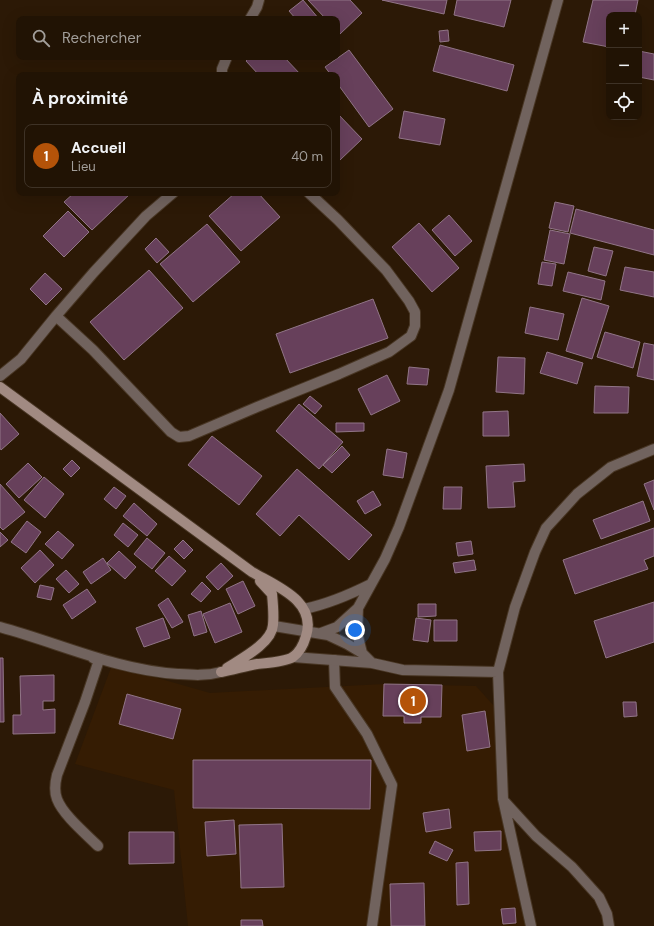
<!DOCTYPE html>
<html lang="fr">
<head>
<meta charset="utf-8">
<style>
  body { margin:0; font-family:"DM Sans",sans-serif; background:#291c0e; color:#f1f3f6 }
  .controls { position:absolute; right:12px; top:12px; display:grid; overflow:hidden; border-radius:8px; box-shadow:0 4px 16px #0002 }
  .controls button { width:36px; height:36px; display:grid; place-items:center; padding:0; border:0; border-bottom:1px solid #3e3226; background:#211304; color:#f1f3f6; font:20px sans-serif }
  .you { position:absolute; left:355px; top:630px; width:14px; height:14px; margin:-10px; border:3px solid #fff; border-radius:50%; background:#1a73e8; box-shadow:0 0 0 6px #1a73e833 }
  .badge { display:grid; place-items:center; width:26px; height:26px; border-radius:50%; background:#b45309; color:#fff; font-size:13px; font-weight:700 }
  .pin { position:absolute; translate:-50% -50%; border:2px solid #fff; box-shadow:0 1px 4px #0006 }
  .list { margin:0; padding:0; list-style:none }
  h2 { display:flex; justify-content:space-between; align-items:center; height:52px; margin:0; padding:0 16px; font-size:17px }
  h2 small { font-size:13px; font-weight:400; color:#a29e9a }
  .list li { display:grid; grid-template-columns:26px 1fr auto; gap:12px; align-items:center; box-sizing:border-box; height:64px; margin:0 8px 8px; padding:0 8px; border:1px solid #3e3226; border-radius:8px }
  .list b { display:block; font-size:15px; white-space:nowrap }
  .list p { margin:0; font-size:13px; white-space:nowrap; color:#a29e9a }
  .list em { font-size:13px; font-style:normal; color:#a29e9a }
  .icon { flex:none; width:22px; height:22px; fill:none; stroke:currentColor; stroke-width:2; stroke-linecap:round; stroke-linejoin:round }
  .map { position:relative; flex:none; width:654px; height:926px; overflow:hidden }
  .search { position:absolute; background:#211304; box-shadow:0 4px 16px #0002; left:16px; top:16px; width:324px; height:44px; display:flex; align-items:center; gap:10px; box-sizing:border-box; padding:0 14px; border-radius:8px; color:#a29e9a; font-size:15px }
  .panel { position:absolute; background:#211304; box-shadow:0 4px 16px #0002; left:16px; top:72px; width:324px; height:124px; border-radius:8px }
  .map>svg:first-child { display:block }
  .built { fill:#351c03 }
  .building { fill:#67405b; stroke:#917587 }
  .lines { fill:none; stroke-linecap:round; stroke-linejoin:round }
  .lane-casing { stroke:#483624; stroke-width:12 }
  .street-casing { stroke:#483624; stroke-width:12 }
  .secondary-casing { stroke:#483624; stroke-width:12 }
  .lane { stroke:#71635e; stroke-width:10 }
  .street { stroke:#71635e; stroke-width:10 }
  .secondary { stroke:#a18a82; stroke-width:10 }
</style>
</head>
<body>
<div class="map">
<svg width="654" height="926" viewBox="0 0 654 926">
  <rect width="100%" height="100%" fill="#2c1906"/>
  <path class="built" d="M112,665L210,693L384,684L476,686L494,706L525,926H188L174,790L75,764Z"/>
  <path class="building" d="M303,0L319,19H296L289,11Z
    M308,0H350L362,13L340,34L337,31V19H326Z
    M382,0H447L444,14Z
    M457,0H511L504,27L454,15Z
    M593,0H638L635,15H609V47L583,42Z
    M448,30L449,41L440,42L439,31Z
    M440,45L514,65L507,91L433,71Z
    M349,50L393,109L369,127L337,83V75H331L325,67Z
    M639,51L654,54V80L639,77Z
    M250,57H284L301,75H259L246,61Z
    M404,111L445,119L440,145L399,138Z
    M337,113L362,139L340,160L337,157Z
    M74,193H131L92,230L64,202Z
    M235,193H258L280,217L241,251L209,216Z
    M555,202L574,206L568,232L549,228Z
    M576,209L654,230V255L570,233Z
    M68,211L89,232L64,257L43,236Z
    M449,215L472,241L455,256L432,230Z
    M419,223L459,268L432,292L392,247Z
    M207,224L240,262L193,302L160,264Z
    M550,230L570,234L564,264L544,260Z
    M156,238L169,252L157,263L145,249Z
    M594,247L613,251L606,276L588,271Z
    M542,262L556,264L552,286L538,284Z
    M625,267L654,272V297L620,290Z
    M149,270L183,308L124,360L90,322Z
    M568,272L605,281L601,300L563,291Z
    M45,273L62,289L46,305L30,289Z
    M582,298L609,306L592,359L566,351Z
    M373,299L388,338L290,373L276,334Z
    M530,307L564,314L558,340L525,333Z
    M605,332L640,342L633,368L597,357Z
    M644,343L654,345V380L637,376Z
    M547,352L583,363L577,384L540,373Z
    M498,357L525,358L524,394L496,392Z
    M409,367L429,369L427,385L407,384Z
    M387,375L400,401L371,415L358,389Z
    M595,386L629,387L628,413H594Z
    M310,396L322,406L315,414L303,404Z
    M299,404L343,442L319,469L276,431Z
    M508,411L509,436H483V412Z
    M0,413L19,434L1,450L0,448Z
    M336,423H364V431L336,432Z
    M212,436L262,476L239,505L188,465Z
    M342,446L350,455L332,473L323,465Z
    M387,449L407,453L403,478L383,475Z
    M72,460L80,468L71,477L63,469Z
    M28,463L42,477L19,498L6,484Z
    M524,464L525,481L513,482L515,507L488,508L486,466Z
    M297,469L372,535L349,560L299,515L280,536L256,514Z
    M44,477L64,494L45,518L24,500Z
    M654,480V510L644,484Z
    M0,484L25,512L3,530L0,527Z
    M114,487L126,496L116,509L104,499Z
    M444,487H462L461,509H443Z
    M373,491L381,505L365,514L357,501Z
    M643,501L650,521L601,539L593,520Z
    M134,503L157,524L147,536L123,516Z
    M27,521L41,532L26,553L11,542Z
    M123,523L138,535L128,547L114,535Z
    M654,528V556L644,560L648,569L575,594L563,560Z
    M58,531L74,545L62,559L45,544Z
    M0,532L8,540L0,547Z
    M147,538L165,553L152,569L134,554Z
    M183,540L193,550L184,559L174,549Z
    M471,541L473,554L458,556L456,543Z
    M40,550L54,565L35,583L21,568Z
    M119,551L136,567L125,579L107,563Z
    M169,556L186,571L172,586L155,571Z
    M103,558L111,570L91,584L83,572Z
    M474,560L476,570L455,573L453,563Z
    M221,563L233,576L218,590L206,577Z
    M66,570L79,584L69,593L56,579Z
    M243,581L255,606L238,614L226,589Z
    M202,582L211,591L201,602L191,594Z
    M40,585L54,588L51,600L37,597Z
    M87,589L96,602L72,619L63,605Z
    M168,598L183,622L172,628L158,605Z
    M654,602V642L606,658L594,621Z
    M230,603L242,632L215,643L203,614Z
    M418,604H436V616L418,617Z
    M201,611L207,632L194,636L188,615Z
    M163,618L170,638L144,647L136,628Z
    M416,618L431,620L428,642L413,640Z
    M434,620H457V641H434Z
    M0,658H3L4,722H0Z
    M54,675V701H43V710L55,709V733L13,734V715H21L20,676Z
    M384,684L442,685L441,717H421V723H404V716H383Z
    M127,694L181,709L173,739L119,724Z
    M623,702H636L637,716L624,717Z
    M485,711L490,747L467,751L462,715Z
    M193,760H371L370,809L193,808Z
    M449,809L451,828L426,832L423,813Z
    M234,820L236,854L207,856L205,822Z
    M282,824L284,887L241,888L239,825Z
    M501,831V850L475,851L474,832Z
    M129,832H174V863L129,864Z
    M435,841L453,850L447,861L429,853Z
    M468,862L469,904L457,905L456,863Z
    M424,883L425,926H391L390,884Z
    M515,908L516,923L503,924L501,909Z
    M241,920H262L263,926H241Z"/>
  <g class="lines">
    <g class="lane-casing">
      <path id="lane" d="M334,660L335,687L367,734L392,785L372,926"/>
    </g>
    <g class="street-casing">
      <path id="street" d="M250,19L257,7L259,0
        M222,75V69L227,57
        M56,316L93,350L171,432L179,437L189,436L257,407L339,374L389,352L411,336L415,326V312L409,301L386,270L338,220L309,193
        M0,376L21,359L56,316L94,272L146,216L173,193
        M358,608L357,633L362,653
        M304,609C328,604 349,595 371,584
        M274,626L328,635L347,644L362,653L372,663
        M0,627C59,643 116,670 178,674C193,675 206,676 221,672
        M321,633L337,627L358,608L385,559L399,527L449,390L558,0
        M293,657L372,663L403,670L498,672
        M93,658L99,660L85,702L57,775C55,783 54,791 57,799C63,815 86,834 98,846
        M504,801L536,836L572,867L599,897L607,914L609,926
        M531,926L503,799L498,672L515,607L535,552L546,528L577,494L611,467L654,449"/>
    </g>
    <g class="secondary-casing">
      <path id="secondary" d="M0,387L252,572C276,586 317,601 306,636C304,643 300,652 293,657C285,662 267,663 257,664C245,666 233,670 221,672
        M227,668C241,659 272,643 273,625C274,615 273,604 272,594L260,581"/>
    </g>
    <use href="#lane" class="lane"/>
    <use href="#street" class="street"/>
    <use href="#secondary" class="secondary"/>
  </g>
</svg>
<div class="controls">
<button>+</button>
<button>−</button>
<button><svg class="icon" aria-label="locate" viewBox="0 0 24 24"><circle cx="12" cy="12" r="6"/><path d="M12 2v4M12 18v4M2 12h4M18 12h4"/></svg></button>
</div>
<div class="you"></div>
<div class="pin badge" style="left:413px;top:701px">1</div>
<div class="search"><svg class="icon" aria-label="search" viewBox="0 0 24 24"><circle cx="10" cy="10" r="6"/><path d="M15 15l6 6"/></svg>Rechercher</div>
<section class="panel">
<h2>À proximité<small></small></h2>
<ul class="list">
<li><span class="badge">1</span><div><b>Accueil</b><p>Lieu</p></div><em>40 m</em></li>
</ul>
</section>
</div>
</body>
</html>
